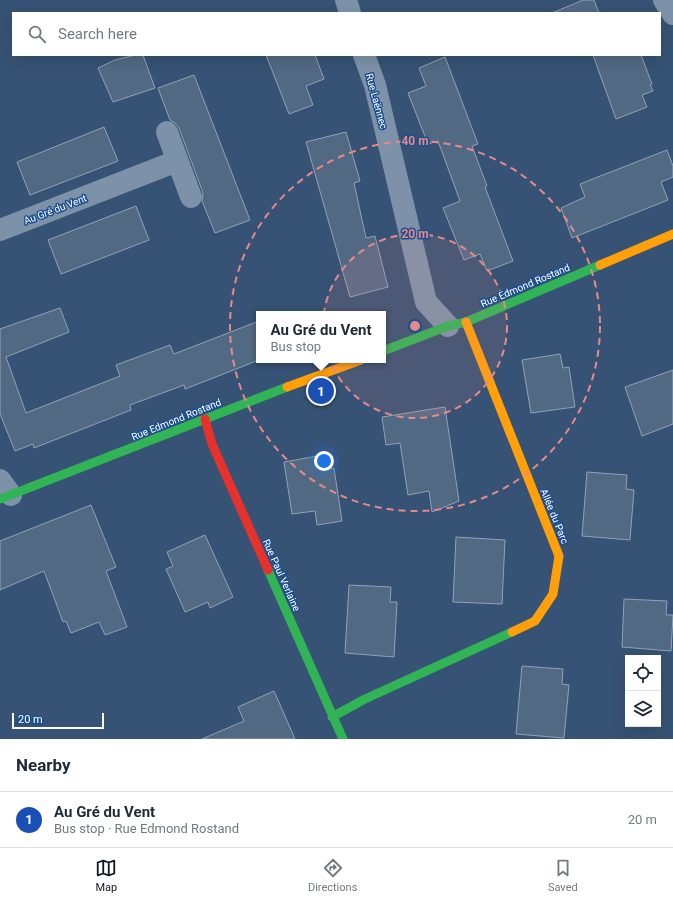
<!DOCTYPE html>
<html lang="en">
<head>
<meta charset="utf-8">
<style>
  body { margin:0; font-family:Roboto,sans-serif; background:#f6f6f7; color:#1f2937 }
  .controls { position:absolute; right:12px; bottom:12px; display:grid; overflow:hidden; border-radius:0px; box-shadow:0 4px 16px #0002 }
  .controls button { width:36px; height:36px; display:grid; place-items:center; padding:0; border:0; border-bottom:1px solid #e0e1e3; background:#fff; color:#1f2937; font:20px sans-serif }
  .scale { position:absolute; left:12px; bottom:10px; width:92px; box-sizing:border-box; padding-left:4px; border:2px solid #fff; border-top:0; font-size:11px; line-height:14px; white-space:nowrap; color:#fff; -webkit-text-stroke:3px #1b4f8f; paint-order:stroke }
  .you { position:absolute; left:324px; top:461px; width:14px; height:14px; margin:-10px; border:3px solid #fff; border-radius:50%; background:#1a73e8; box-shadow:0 0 0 6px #1a73e833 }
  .badge { display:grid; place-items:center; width:26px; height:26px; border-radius:50%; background:#111827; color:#fff; font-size:13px; font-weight:700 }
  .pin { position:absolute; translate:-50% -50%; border:2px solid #fff; box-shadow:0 1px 4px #0006 }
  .popup { position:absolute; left:256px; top:311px; width:130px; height:52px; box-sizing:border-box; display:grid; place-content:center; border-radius:0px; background:#fff; filter:drop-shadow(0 1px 3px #0005); font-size:13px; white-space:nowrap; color:#747a83 }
  .popup b { font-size:15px; color:#1f2937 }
  .popup::after { content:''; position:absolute; left:50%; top:100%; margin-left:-8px; border:8px solid transparent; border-top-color:#fff }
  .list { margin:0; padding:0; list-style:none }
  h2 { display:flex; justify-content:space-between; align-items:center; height:52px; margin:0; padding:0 16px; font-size:17px }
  h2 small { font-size:13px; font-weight:400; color:#747a83 }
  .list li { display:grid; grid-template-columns:26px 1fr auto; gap:12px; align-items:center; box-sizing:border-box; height:56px; padding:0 16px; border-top:1px solid #e0e1e3 }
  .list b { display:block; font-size:15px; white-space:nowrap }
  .list p { margin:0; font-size:13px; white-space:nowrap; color:#747a83 }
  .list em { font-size:13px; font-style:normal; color:#747a83 }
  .icon { flex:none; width:22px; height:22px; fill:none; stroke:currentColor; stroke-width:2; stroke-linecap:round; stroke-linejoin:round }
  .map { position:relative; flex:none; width:673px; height:739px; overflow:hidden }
  .search { position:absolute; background:#fff; box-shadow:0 4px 16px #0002; left:12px; right:12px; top:12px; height:44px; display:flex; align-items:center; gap:10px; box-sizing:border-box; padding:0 14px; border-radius:0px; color:#747a83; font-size:15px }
  .sheet { height:108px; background:#fff }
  nav { display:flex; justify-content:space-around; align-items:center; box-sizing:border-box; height:56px; border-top:1px solid #e0e1e3; background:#fff; font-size:11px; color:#747a83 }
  nav a { display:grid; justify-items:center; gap:2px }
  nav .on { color:#111827 }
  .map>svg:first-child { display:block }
  .building { fill:#526984; stroke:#92a2b6 }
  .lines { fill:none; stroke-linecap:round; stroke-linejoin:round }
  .street { stroke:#7d92a8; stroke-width:22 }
  .fast { stroke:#30b455; stroke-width:9 }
  .slow { stroke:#ff9f0a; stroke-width:9 }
  .jam { stroke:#e5322d; stroke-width:9 }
  .ring { fill:none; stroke:#e88989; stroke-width:2; stroke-dasharray:7 5 }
  .labels { text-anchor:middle; stroke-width:3; stroke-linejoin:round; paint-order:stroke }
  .street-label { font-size:10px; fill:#fff; stroke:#1b4f8f }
  .centre { fill:#e88989; stroke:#1b4f8f; stroke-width:2 }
  .ring-label { font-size:12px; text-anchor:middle; font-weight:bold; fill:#e88989; stroke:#1b4f8f; stroke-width:3; stroke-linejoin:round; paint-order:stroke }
</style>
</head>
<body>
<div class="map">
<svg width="673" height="739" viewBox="0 0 673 739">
  <rect width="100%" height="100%" fill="#365274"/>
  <path class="building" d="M583,0H594L599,13H552Z
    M135,55H143L155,88L113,102L98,68L115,60Z
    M266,55H315L324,79L306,86L313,105L289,114Z
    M593,55H641L652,84L650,85L653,91L642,95L647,107L616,119Z
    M445,57L478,144L472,146L487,186L485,187L513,261L487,271L480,254L464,260L443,208L460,201L438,141L428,144L408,93L426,86L419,68Z
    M194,75L250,220L215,233L202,201L203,193L179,128L175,123L170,120L158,88Z
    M104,127L118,161L30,195L17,162Z
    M346,132L360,181L354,183L366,238L375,236L388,287L350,297L306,142Z
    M667,150L673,166V177L661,182L668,200L572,238L561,208L585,197L580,184Z
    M136,206L149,240L61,274L48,240Z
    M60,308L69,332L6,357L26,413L120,376L116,365L170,345L174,354L259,321V360L185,389L184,385L130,405L131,410L34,448L33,444L15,451L0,414V329Z
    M560,354L563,368L569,367L575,407L531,413L522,360Z
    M673,370V424L642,436L625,387Z
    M445,407L459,501L432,512L429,491L408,495L400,443L386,445L382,417Z
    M323,455L325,470L334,468L342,521L317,525L315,511L292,514L284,462Z
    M587,472L627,475L626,489L634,490L630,540L582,536Z
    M91,505L116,567L106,571L127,627L105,635L99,622L71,633L66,621L63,622L44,571L0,590V541Z
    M205,535L233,597L210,608L208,602L185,612L166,569L173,566L167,552Z
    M456,537L505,540L502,604L453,602Z
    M349,585L391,587L390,602H397L394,657L345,653Z
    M624,599L667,601L666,615H673L671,651L622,647Z
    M522,666L563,669L562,684L569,685L564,738L516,734Z
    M274,691L295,739H202L244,721L238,707Z"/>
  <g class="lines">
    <path class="street" d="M346,0L350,13
      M664,0L673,14
      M364,55L375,85L426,302L448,326
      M167,132L191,197
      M0,230L177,161
      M0,480L11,495"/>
    <path class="fast" d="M383,351L448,326L466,322L600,265
      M0,499L287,387
      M268,570L343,739
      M332,717L365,699L512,632"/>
    <path class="slow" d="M600,265L673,234
      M466,322L559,556L553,594L535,621L512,632
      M287,387L361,360"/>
    <path class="jam" d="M205,419L212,444L268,570"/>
  </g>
  <circle cx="415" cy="326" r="92" fill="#e88989" fill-opacity=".12"/>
  <g class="ring">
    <circle cx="415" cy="326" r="92"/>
    <circle cx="415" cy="326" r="185"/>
  </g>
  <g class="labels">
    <g class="street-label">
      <text transform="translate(377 101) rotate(75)" y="4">Rue Laënnec</text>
      <text transform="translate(55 209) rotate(-21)" y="4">Au Gré du Vent</text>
      <text transform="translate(525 285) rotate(-23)" y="4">Rue Edmond Rostand</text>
      <text transform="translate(176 419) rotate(-22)" y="4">Rue Edmond Rostand</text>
      <text transform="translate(555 516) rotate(68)" y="4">Allée du Parc</text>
      <text transform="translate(282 575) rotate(66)" y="4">Rue Paul Verlaine</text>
    </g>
  </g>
  <circle cx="415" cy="326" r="6" class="centre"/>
  <g class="ring-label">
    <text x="415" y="145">40 m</text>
    <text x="415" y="238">20 m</text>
  </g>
</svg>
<div class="controls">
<button><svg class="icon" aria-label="locate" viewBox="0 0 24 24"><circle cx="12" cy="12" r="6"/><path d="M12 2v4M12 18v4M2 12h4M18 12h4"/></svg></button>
<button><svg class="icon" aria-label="layers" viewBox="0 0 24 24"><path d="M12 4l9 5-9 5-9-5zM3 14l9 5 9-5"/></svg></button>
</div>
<div class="scale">20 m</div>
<div class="you"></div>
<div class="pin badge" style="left:321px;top:391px;background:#1a4fb4">1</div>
<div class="popup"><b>Au Gré du Vent</b>Bus stop</div>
<div class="search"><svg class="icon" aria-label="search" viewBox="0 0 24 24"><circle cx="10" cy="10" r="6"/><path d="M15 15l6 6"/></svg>Search here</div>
</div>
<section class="sheet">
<h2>Nearby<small></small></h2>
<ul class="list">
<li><span class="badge" style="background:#1a4fb4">1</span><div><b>Au Gré du Vent</b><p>Bus stop · Rue Edmond Rostand</p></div><em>20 m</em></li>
</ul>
</section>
<nav>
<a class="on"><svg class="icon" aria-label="map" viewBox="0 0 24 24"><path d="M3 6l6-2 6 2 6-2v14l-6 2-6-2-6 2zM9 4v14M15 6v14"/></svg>Map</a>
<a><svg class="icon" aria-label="directions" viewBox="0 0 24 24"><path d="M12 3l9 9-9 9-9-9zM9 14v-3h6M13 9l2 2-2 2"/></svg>Directions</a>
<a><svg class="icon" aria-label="saved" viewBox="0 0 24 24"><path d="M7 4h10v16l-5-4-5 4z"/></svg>Saved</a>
</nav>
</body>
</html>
